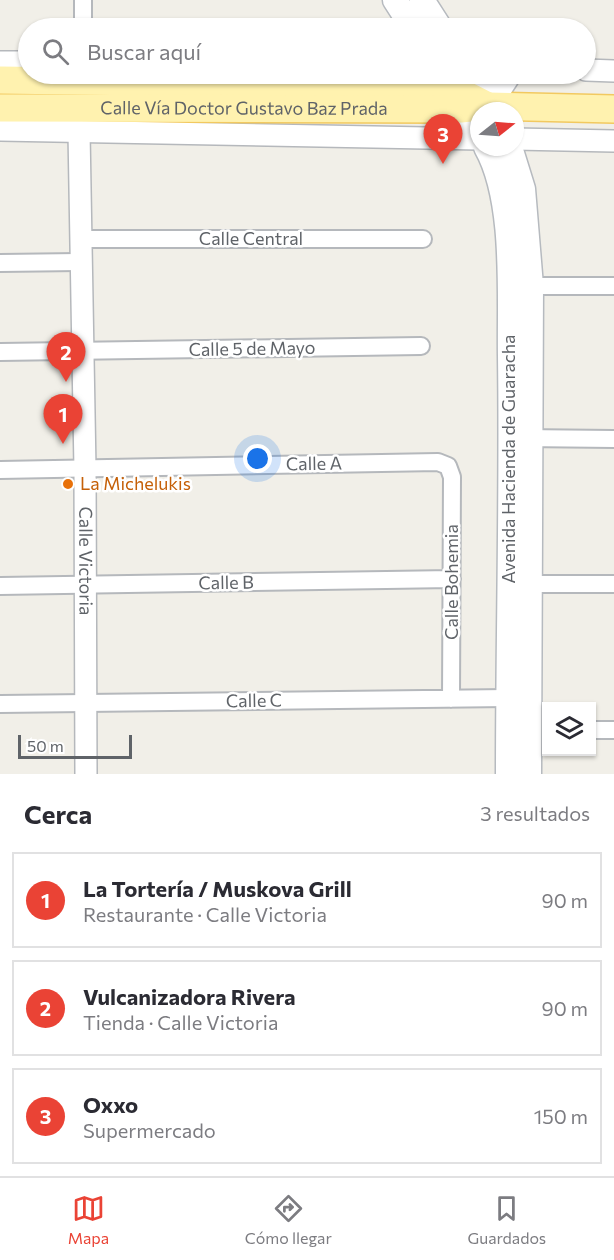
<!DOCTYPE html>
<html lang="es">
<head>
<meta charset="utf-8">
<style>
  body { margin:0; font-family:Commissioner,sans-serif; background:#f2f2f3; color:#2b2b33 }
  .controls { position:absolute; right:18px; bottom:18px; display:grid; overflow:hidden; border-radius:0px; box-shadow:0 2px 4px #0004 }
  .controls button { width:54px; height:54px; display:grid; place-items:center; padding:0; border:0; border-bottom:2px solid #e1e1e2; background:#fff; color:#2b2b33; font:30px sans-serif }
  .compass { position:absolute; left:470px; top:102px; width:54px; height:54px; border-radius:50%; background:#fff; box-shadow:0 2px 4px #0004; rotate:73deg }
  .scale { position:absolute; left:18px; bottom:15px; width:114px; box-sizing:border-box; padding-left:6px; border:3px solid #5f6368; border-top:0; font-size:16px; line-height:21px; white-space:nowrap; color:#5f6368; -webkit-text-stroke:4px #fff; paint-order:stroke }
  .you { position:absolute; left:258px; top:459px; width:21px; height:21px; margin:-15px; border:4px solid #fff; border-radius:50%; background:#1a73e8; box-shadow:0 0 0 9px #1a73e833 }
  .badge { display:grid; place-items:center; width:39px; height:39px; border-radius:50%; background:#ea4335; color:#fff; font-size:20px; font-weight:700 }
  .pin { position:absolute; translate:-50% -50px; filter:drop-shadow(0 2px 3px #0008) }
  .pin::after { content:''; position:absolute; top:32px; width:21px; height:18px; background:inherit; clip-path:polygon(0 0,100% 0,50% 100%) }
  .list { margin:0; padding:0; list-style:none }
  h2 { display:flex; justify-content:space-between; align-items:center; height:78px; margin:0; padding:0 24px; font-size:26px }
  h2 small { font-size:20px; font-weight:400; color:#7c7c81 }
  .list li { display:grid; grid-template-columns:39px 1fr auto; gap:18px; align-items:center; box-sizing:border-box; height:96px; margin:0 12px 12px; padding:0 12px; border:2px solid #e1e1e2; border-radius:0px }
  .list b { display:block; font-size:22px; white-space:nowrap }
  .list p { margin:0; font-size:20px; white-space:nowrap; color:#7c7c81 }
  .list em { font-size:20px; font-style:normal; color:#7c7c81 }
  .icon { flex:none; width:33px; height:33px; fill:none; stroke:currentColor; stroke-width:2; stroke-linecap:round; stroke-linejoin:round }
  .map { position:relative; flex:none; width:614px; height:774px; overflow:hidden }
  .search { position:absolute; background:#fff; box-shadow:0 2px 4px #0004; left:18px; right:18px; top:18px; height:66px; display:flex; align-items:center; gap:15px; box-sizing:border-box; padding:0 21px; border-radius:33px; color:#7c7c81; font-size:22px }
  .sheet { height:402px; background:#fff }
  nav { display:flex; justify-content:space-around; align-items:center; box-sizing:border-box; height:84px; border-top:2px solid #e1e1e2; background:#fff; font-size:16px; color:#7c7c81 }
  nav a { display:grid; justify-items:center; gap:3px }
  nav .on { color:#ea4335 }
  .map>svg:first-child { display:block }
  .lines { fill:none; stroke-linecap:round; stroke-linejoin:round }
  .minor-casing { stroke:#b5b8bc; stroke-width:20 }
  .tertiary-casing { stroke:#b5b8bc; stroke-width:24 }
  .secondary-casing { stroke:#b6babf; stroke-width:27 }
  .primary-casing { stroke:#f2c960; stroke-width:30 }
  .minor { stroke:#fff; stroke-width:16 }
  .tertiary { stroke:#fff; stroke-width:21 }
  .secondary { stroke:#fff; stroke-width:24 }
  .primary { stroke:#fff2af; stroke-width:27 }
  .food-dot { fill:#e8710a; stroke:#fff; stroke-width:2 }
  .labels { text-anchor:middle; stroke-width:5; stroke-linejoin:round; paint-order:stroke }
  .street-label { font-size:18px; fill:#5f6368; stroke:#fff }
  .food-label { font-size:18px; fill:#c56008; stroke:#fff; text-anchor:start }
</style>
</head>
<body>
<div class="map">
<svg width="614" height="774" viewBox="0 0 614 774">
  <rect width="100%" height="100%" fill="#f1efe8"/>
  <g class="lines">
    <g class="minor-casing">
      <path id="minor" d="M83,28V0
        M79,239H423
        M0,263L79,262
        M531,286H614
        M0,352L421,346
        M521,438L614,439
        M0,470L438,462L448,466L452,477L451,699
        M529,584H614
        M0,586L452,579
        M0,704L508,698
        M592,730H614"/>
    </g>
    <g class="tertiary-casing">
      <g id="tertiary">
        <path d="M0,62H28"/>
        <path d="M586,70L614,71"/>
        <path d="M0,130L479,139"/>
        <path id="s1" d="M79,132L85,469L86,774"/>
        <path d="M515,139L614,141"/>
      </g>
    </g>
    <g class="secondary-casing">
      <path id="secondary" d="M395,0L413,28
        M422,0L440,28
        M469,74L491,111
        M453,94L479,135
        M488,106L509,74
        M486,147C516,200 509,295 510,356C512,496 508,635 508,774
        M510,147L523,189L531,286L529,774"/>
    </g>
    <g class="primary-casing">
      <g id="primary">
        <path d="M0,80L449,86L488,106"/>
        <path id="s2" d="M0,108L461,109L488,106L614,109"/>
      </g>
    </g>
    <use href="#minor" class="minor"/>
    <use href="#tertiary" class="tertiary"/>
    <use href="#secondary" class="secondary"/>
    <use href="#primary" class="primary"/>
  </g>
  <circle class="food-dot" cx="68" cy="484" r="6"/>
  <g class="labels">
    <g class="street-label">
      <text dy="6" stroke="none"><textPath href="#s2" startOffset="244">Calle Vía Doctor Gustavo Baz Prada</textPath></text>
      <text x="251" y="245">Calle Central</text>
      <text transform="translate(252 349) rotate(-1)" y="6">Calle 5 de Mayo</text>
      <text transform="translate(509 459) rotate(-90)" y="6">Avenida Hacienda de Guaracha</text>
      <text transform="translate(314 464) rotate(-1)" y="6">Calle A</text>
      <text dy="6" stroke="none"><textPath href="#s1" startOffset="429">Calle Victoria</textPath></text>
      <text transform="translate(452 582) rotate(-90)" y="6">Calle Bohemia</text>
      <text transform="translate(226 583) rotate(-1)" y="6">Calle B</text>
      <text transform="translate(254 701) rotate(-1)" y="6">Calle C</text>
    </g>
    <g class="food-label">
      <text x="80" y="490">La Michelukis</text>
    </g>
  </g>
</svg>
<div class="controls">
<button><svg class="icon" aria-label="layers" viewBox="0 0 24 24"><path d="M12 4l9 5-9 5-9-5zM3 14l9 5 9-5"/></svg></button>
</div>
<svg class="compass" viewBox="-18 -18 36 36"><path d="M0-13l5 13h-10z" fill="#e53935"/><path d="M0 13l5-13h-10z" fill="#7c7c81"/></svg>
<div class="scale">50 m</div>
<div class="you"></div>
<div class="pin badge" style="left:63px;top:444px">1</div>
<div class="pin badge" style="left:66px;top:382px">2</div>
<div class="pin badge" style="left:443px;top:164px">3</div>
<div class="search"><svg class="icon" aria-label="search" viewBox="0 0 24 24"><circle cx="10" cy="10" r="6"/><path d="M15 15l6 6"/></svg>Buscar aquí</div>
</div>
<section class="sheet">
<h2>Cerca<small>3 resultados</small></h2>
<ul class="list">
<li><span class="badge">1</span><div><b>La Tortería / Muskova Grill</b><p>Restaurante · Calle Victoria</p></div><em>90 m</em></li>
<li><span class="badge">2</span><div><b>Vulcanizadora Rivera</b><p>Tienda · Calle Victoria</p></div><em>90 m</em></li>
<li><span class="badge">3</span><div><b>Oxxo</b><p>Supermercado</p></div><em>150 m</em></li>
</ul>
</section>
<nav>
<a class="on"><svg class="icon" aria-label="map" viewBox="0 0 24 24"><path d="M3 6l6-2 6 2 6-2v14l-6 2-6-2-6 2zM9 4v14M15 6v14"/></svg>Mapa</a>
<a><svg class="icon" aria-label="directions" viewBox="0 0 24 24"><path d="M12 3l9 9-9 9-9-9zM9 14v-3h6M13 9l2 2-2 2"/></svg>Cómo llegar</a>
<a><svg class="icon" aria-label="saved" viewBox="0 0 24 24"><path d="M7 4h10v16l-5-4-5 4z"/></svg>Guardados</a>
</nav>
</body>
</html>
